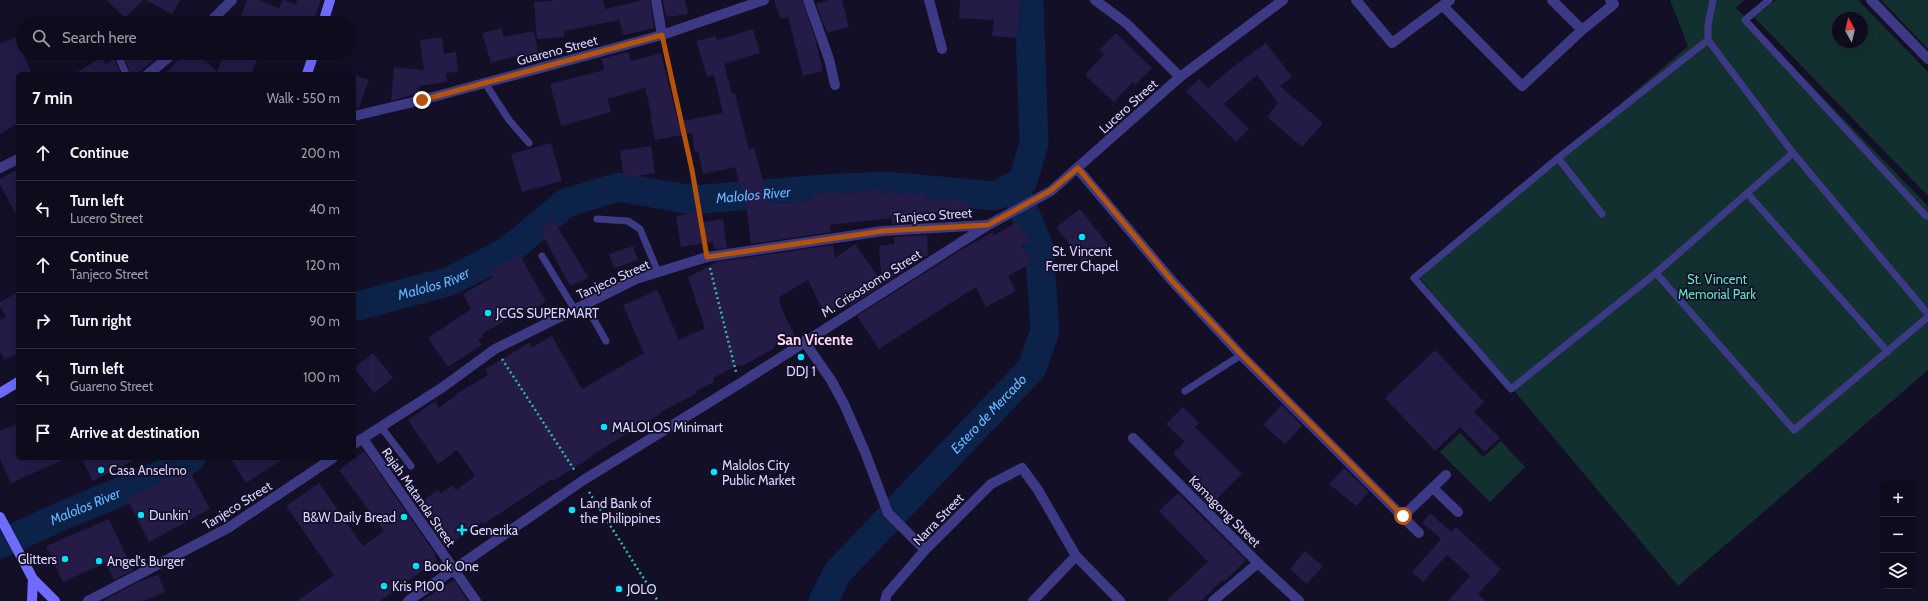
<!DOCTYPE html>
<html lang="en">
<head>
<meta charset="utf-8">
<style>
  body { margin:0; font-family:Cabin,sans-serif; background:#171425; color:#f1f3f6 }
  .controls { position:absolute; right:12px; bottom:12px; display:grid; overflow:hidden; border-radius:6px; box-shadow:0 4px 16px #0002 }
  .controls button { width:36px; height:36px; display:grid; place-items:center; padding:0; border:0; border-bottom:1px solid #2e2b3b; background:#0e0b1c; color:#f1f3f6; font:20px sans-serif }
  .compass { position:absolute; left:1832px; top:12px; width:36px; height:36px; border-radius:50%; background:#0e0b1c; box-shadow:0 4px 16px #0002; rotate:352deg }
  .stop { position:absolute; width:12px; height:12px; margin:-9px; border:3px solid #b45309; border-radius:50%; background:#fff }
  .stop.end { background:#b45309; border-color:#fff; box-shadow:0 1px 4px #0008 }
  .list { margin:0; padding:0; list-style:none }
  h2 { display:flex; justify-content:space-between; align-items:center; height:52px; margin:0; padding:0 16px; font-size:17px }
  h2 small { font-size:13px; font-weight:400; color:#9b9ba3 }
  .list li { display:grid; grid-template-columns:26px 1fr auto; gap:12px; align-items:center; box-sizing:border-box; height:56px; padding:0 16px; border-top:1px solid #2e2b3b }
  .list b { display:block; font-size:15px; white-space:nowrap }
  .list p { margin:0; font-size:13px; white-space:nowrap; color:#9b9ba3 }
  .list em { font-size:13px; font-style:normal; color:#9b9ba3 }
  .icon { flex:none; width:22px; height:22px; fill:none; stroke:currentColor; stroke-width:2; stroke-linecap:round; stroke-linejoin:round }
  .map { position:relative; flex:none; width:1928px; height:601px; overflow:hidden }
  .search { position:absolute; background:#0e0b1c; box-shadow:0 4px 16px #0002; left:16px; top:16px; width:340px; height:44px; display:flex; align-items:center; gap:10px; box-sizing:border-box; padding:0 14px; border-radius:22px; color:#9b9ba3; font-size:15px }
  .panel { position:absolute; background:#0e0b1c; box-shadow:0 4px 16px #0002; left:16px; top:72px; width:340px; height:388px; border-radius:6px }
  .map>svg:first-child { display:block }
  .green { fill:#12302f; fill-rule:evenodd }
  .lines { fill:none; stroke-linecap:round; stroke-linejoin:round }
  .river { stroke:#0c2248; stroke-width:29 }
  .building { fill:#241b47 }
  .path { stroke:#2fb8b0; stroke-width:2.5; stroke-dasharray:2 3; stroke-linecap:butt }
  .service { stroke:#3d3a85; stroke-width:7 }
  .minor { stroke:#3d3a85; stroke-width:10 }
  .tertiary { stroke:#3d3a85; stroke-width:10 }
  .secondary { stroke:#6f6bff; stroke-width:10 }
  .route { stroke:#b45309; stroke-width:5 }
  .poi-dot { fill:#00e5ff; stroke:#130f26; stroke-width:1.5 }
  .labels { text-anchor:middle; stroke-width:3.5; stroke-linejoin:round; paint-order:stroke }
  .street-label { font-size:13px; fill:#d9d4ff; stroke:#130f26 }
  .poi-label { font-size:13px; fill:#d9d4ff; stroke:#130f26; text-anchor:start }
  .park-label { font-size:13px; fill:#5fe0c0; stroke:#130f26 }
  .water-label { font-size:14px; font-style:italic; fill:#62b6ff; stroke:#130f26 }
  .quarter-label { font-size:15px; font-weight:bold; fill:#ffd6f0; stroke:#130f26 }
</style>
</head>
<body>
<div class="map">
<svg width="1928" height="601" viewBox="0 0 1928 601">
  <rect width="100%" height="100%" fill="#130f26"/>
  <path class="green" d="M1670,0H1744L1736,8L1928,206V370L1678,586L1419,277L1688,46Z
    M1776,0H1858L1928,72V196L1754,17ZM1838,18H1862V42H1838Z
    M1881,0H1928V49Z
    M1460,433L1483,457L1501,441L1525,467L1490,502L1440,452Z"/>
  <g class="lines">
    <g class="river">
      <path id="s1" d="M354,307L450,281L508,251L566,203L618,187L693,200L822,189L885,186L995,196L1023,181L1034,143L1029,0"/>
      <path id="s2" d="M0,544L64,515L173,470L191,458"/>
      <path id="s3" d="M823,601L838,572L1032,368L1045,331L1039,247L1014,187"/>
    </g>
  </g>
  <path class="building" d="M107,0H143L125,18Z
    M145,0H180L172,14Z
    M247,0H259L279,8L283,0L296,4L297,0H321L313,23H238Z
    M557,0H603L605,9L642,0H650L654,28L623,35L619,20L564,31V37L537,39L534,2Z
    M663,0H685L688,14L666,17Z
    M774,0H802L815,38L823,71L803,76L788,17L781,19Z
    M829,0H842L849,27L827,33L816,4Z
    M960,0H1020L1017,38L992,36L994,20L959,18Z
    M501,28L504,37L534,31L539,57L518,62L516,56L491,63L482,33Z
    M753,29L760,53L724,64L732,94L735,93L749,149L754,148L770,205L813,200V194L837,192L838,194L882,189V193L899,191L900,195L925,193L926,200L957,198L958,203L969,202L970,216L926,218V222L892,224V218L830,225L831,232L751,244L744,189H741L735,167L703,174L698,151L695,152L692,133L655,140L650,116H652L645,88L608,99L611,112L561,126L550,84L604,70L601,59L628,52L631,61L661,53L678,122L723,113L714,75L707,77L696,41L716,36L717,40Z
    M1116,33L1152,68L1135,85L1133,82L1114,102L1085,75L1104,54L1099,50Z
    M15,37L32,74H18V123L0,134V44Z
    M442,37L444,54L456,52L458,72L446,73L447,82L419,86L418,93L391,101L394,67L424,70L420,40Z
    M1266,43L1292,77L1280,86L1323,123L1302,147L1267,117L1278,103L1257,75L1224,104L1249,129L1236,142L1186,91L1199,79L1208,88L1238,63Z
    M122,53H164L136,74H131Z
    M185,53H197L217,72L225,53H259L251,74H165Z
    M102,57L106,64L114,58L121,74H74Z
    M354,75L369,80L359,108L354,109Z
    M551,143L562,181L522,192L511,154Z
    M651,146L655,173L624,178L620,151Z
    M18,169V218L0,184V179Z
    M1080,209L1109,246L1085,264L1056,227Z
    M698,212L700,223L723,219L727,248L714,249L713,242L681,247L676,216Z
    M552,218L589,278L570,286L540,230Z
    M1018,222L1030,242L1022,246L1032,263L1008,276L1016,291L986,307L976,287L879,349L857,316L961,250L993,232L994,235Z
    M927,235L928,255L850,306L847,301L825,315L808,280L779,297L781,308L795,336L774,346L775,348L740,367L739,365L713,378L714,382L696,391L697,393L659,413L660,414L592,455L593,456L553,481L552,479L484,524L482,522L446,547L417,505L438,490L441,493L452,485L456,490L475,476L457,450L438,464L408,420L435,401L439,408L461,391L488,375L485,369L529,343L532,347L552,336L582,389L644,353L623,305L657,290L679,340L705,328L688,277L717,262L833,245L835,258L855,244L882,282L879,246L894,244V237Z
    M633,246L638,260L614,268L609,254Z
    M520,255L546,302L516,319L514,315L482,334L483,337L478,340L482,345L448,367L428,338L471,309L463,294L493,277L490,271Z
    M18,292V354L4,360L0,351V320L6,317L0,307V302Z
    M1435,350L1484,402L1474,412L1500,438L1485,452L1460,427L1435,451L1385,398Z
    M373,353L393,378L374,393L354,368Z
    M1282,405L1302,426L1285,444L1263,425Z
    M1183,407L1199,423L1195,427L1242,474L1210,506L1188,484L1195,477L1173,453L1185,442L1166,424Z
    M18,423V458H67L11,483L0,459V431Z
    M364,451L436,555L434,556L437,560L380,601H297L334,575L286,506L319,483L363,546L384,531L339,470Z
    M81,458H138L93,481Z
    M230,458H285L246,483Z
    M188,468L210,509L149,542L127,499Z
    M1344,468L1369,492L1356,506L1329,484Z
    M1178,493L1246,560L1224,582L1222,580L1201,601H1166L1208,562L1159,511Z
    M1430,513L1451,532L1456,527L1501,569L1478,594L1486,601H1448L1470,576L1447,555L1423,582L1412,572L1441,539L1422,523Z
    M109,519L133,570L114,580L106,563L63,582L46,546Z
    M1305,551L1323,566L1307,584L1290,569Z
    M158,575L165,592L143,601H102L138,582Z
    M454,580L468,601H421Z"/>
  <g class="lines">
    <path class="path" d="M665,47L692,170L705,246
      M710,268L736,372
      M502,359L575,471
      M589,492L658,601"/>
    <path class="service" d="M1769,0L1745,20L1926,216
      M1708,40V25L1713,0
      M117,53L126,74
      M485,83L509,120L529,143
      M1793,153L1656,273L1511,389L1414,278L1558,158L1708,40L1793,153L1928,314
      M1558,158L1602,214
      M1747,193L1888,352
      M597,219L628,221L640,229L658,272
      M542,256L575,310
      M1656,273L1794,430L1928,317
      M585,304L606,341
      M1185,391L1241,355
      M381,427L411,466"/>
    <path class="minor" d="M656,0L662,35
      M808,0L829,59L835,85
      M929,0L942,49
      M1356,0L1392,43L1450,0
      M1552,0L1582,30L1614,4L1610,0
      M1871,0L1928,59
      M1443,6L1522,86L1582,30
      M209,23L232,0
      M148,74L174,53
      M354,116L422,100L662,35L764,0
      M0,168L18,159
      M1077,168L1173,282L1241,355L1419,533
      M804,341L831,380L844,404L865,452L888,513L925,550
      M1133,438L1258,563L1299,601
      M363,439L476,601
      M354,444L443,387L495,349L636,279L707,257L883,231L986,225
      M1433,488L1458,512
      M1403,516L1446,475
      M88,601L228,528L333,458
      M408,601L582,481L739,384L988,225L1051,191L1180,77
      M885,601L887,594L925,550L991,484L1022,468L1038,490L1076,556L1120,601
      M1033,601L1076,556
      M1213,601L1258,563"/>
    <path class="tertiary" d="M1095,0L1126,23L1180,77L1283,0"/>
    <path class="secondary" d="M323,23L330,0
      M307,74L314,53
      M0,393L18,382
      M0,517L33,579L55,601
      M32,601L33,579"/>
  </g>
  <g class="lines">
    <path class="route" d="M422,100L662,35L692,170L707,257L883,231L988,225L1050,191L1078,168L1173,282L1241,354L1403,516"/>
  </g>
  <g class="poi-dot">
    <circle cx="1082" cy="237" r="4"/>
    <circle cx="488" cy="313" r="4"/>
    <circle cx="801" cy="357" r="4"/>
    <circle cx="604" cy="427" r="4"/>
    <circle cx="101" cy="470" r="4"/>
    <circle cx="714" cy="472" r="4"/>
    <circle cx="572" cy="510" r="4"/>
    <circle cx="141" cy="515" r="4"/>
    <circle cx="404" cy="517" r="4"/>
    <path d="M460 524h4v4h4v4h-4v4h-4v-4h-4v-4h4z"/>
    <circle cx="65" cy="559" r="4"/>
    <circle cx="99" cy="561" r="4"/>
    <circle cx="416" cy="566" r="4"/>
    <circle cx="384" cy="586" r="4"/>
    <circle cx="619" cy="589" r="4"/>
  </g>
  <g class="labels">
    <g class="street-label">
      <text transform="translate(557 50) rotate(-15)" y="5">Guareno Street</text>
      <text transform="translate(1128 106) rotate(-42)" y="5">Lucero Street</text>
      <text transform="translate(933 215) rotate(-4)" y="5">Tanjeco Street</text>
      <text transform="translate(613 279) rotate(-24)" y="5">Tanjeco Street</text>
      <text transform="translate(871 283) rotate(-32)" y="5">M. Crisostomo Street</text>
      <text transform="translate(419 497) rotate(55)" y="5">Rajah Matanda Street</text>
      <text transform="translate(237 505) rotate(-32)" y="5">Tanjeco Street</text>
      <text transform="translate(1225 511) rotate(45)" y="5">Kamagong Street</text>
      <text transform="translate(938 519) rotate(-46)" y="5">Narra Street</text>
    </g>
    <g class="poi-label">
      <text x="1082" y="256" text-anchor="middle">St. Vincent<tspan x="1082" dy="15">Ferrer Chapel</tspan></text>
      <text x="496" y="318">JCGS SUPERMART</text>
      <text x="801" y="376" text-anchor="middle">DDJ 1</text>
      <text x="612" y="432">MALOLOS Minimart</text>
      <text x="722" y="470">Malolos City<tspan x="722" dy="15">Public Market</tspan></text>
      <text x="109" y="475">Casa Anselmo</text>
      <text x="580" y="508">Land Bank of<tspan x="580" dy="15">the Philippines</tspan></text>
      <text x="149" y="520">Dunkin'</text>
      <text x="396" y="522" text-anchor="end">B&amp;W Daily Bread</text>
      <text x="470" y="535">Generika</text>
      <text x="57" y="564" text-anchor="end">Glitters</text>
      <text x="107" y="566">Angel's Burger</text>
      <text x="424" y="571">Book One</text>
      <text x="392" y="591">Kris P100</text>
      <text x="627" y="594">JOLO</text>
    </g>
    <g class="park-label">
      <text x="1717" y="284">St. Vincent<tspan x="1717" dy="15">Memorial Park</tspan></text>
    </g>
    <g class="water-label">
      <text dy="5" stroke="none"><textPath href="#s1" startOffset="431">Malolos River</textPath></text>
      <text dy="5" stroke="none"><textPath href="#s1" startOffset="83">Malolos River</textPath></text>
      <text dy="5" stroke="none"><textPath href="#s3" startOffset="251">Estero de Mercado</textPath></text>
      <text dy="5" stroke="none"><textPath href="#s2" startOffset="93">Malolos River</textPath></text>
    </g>
    <g class="quarter-label">
      <text x="815" y="345">San Vicente</text>
    </g>
  </g>
</svg>
<div class="controls">
<button>+</button>
<button>−</button>
<button><svg class="icon" aria-label="layers" viewBox="0 0 24 24"><path d="M12 4l9 5-9 5-9-5zM3 14l9 5 9-5"/></svg></button>
</div>
<svg class="compass" viewBox="-18 -18 36 36"><path d="M0-13l5 13h-10z" fill="#e53935"/><path d="M0 13l5-13h-10z" fill="#9b9ba3"/></svg>
<div class="stop" style="left:1403px;top:516px"></div>
<div class="stop end" style="left:422px;top:100px"></div>
<div class="search"><svg class="icon" aria-label="search" viewBox="0 0 24 24"><circle cx="10" cy="10" r="6"/><path d="M15 15l6 6"/></svg>Search here</div>
<section class="panel">
<h2>7 min<small>Walk · 550 m</small></h2>
<ul class="list">
<li><svg class="icon" aria-label="ahead" viewBox="0 0 24 24"><path d="M12 20V5M6 11l6-6 6 6"/></svg><div><b>Continue</b></div><em>200 m</em></li>
<li><svg class="icon" aria-label="left" viewBox="0 0 24 24"><path d="M17 20v-9H6M10 6l-5 5 5 5"/></svg><div><b>Turn left</b><p>Lucero Street</p></div><em>40 m</em></li>
<li><svg class="icon" aria-label="ahead" viewBox="0 0 24 24"><path d="M12 20V5M6 11l6-6 6 6"/></svg><div><b>Continue</b><p>Tanjeco Street</p></div><em>120 m</em></li>
<li><svg class="icon" aria-label="right" viewBox="0 0 24 24"><path d="M7 20v-9h11M14 6l5 5-5 5"/></svg><div><b>Turn right</b></div><em>90 m</em></li>
<li><svg class="icon" aria-label="left" viewBox="0 0 24 24"><path d="M17 20v-9H6M10 6l-5 5 5 5"/></svg><div><b>Turn left</b><p>Guareno Street</p></div><em>100 m</em></li>
<li><svg class="icon" aria-label="arrive" viewBox="0 0 24 24"><path d="M6 21V4h12l-3 4 3 4H6"/></svg><div><b>Arrive at destination</b></div></li>
</ul>
</section>
</div>
</body>
</html>
